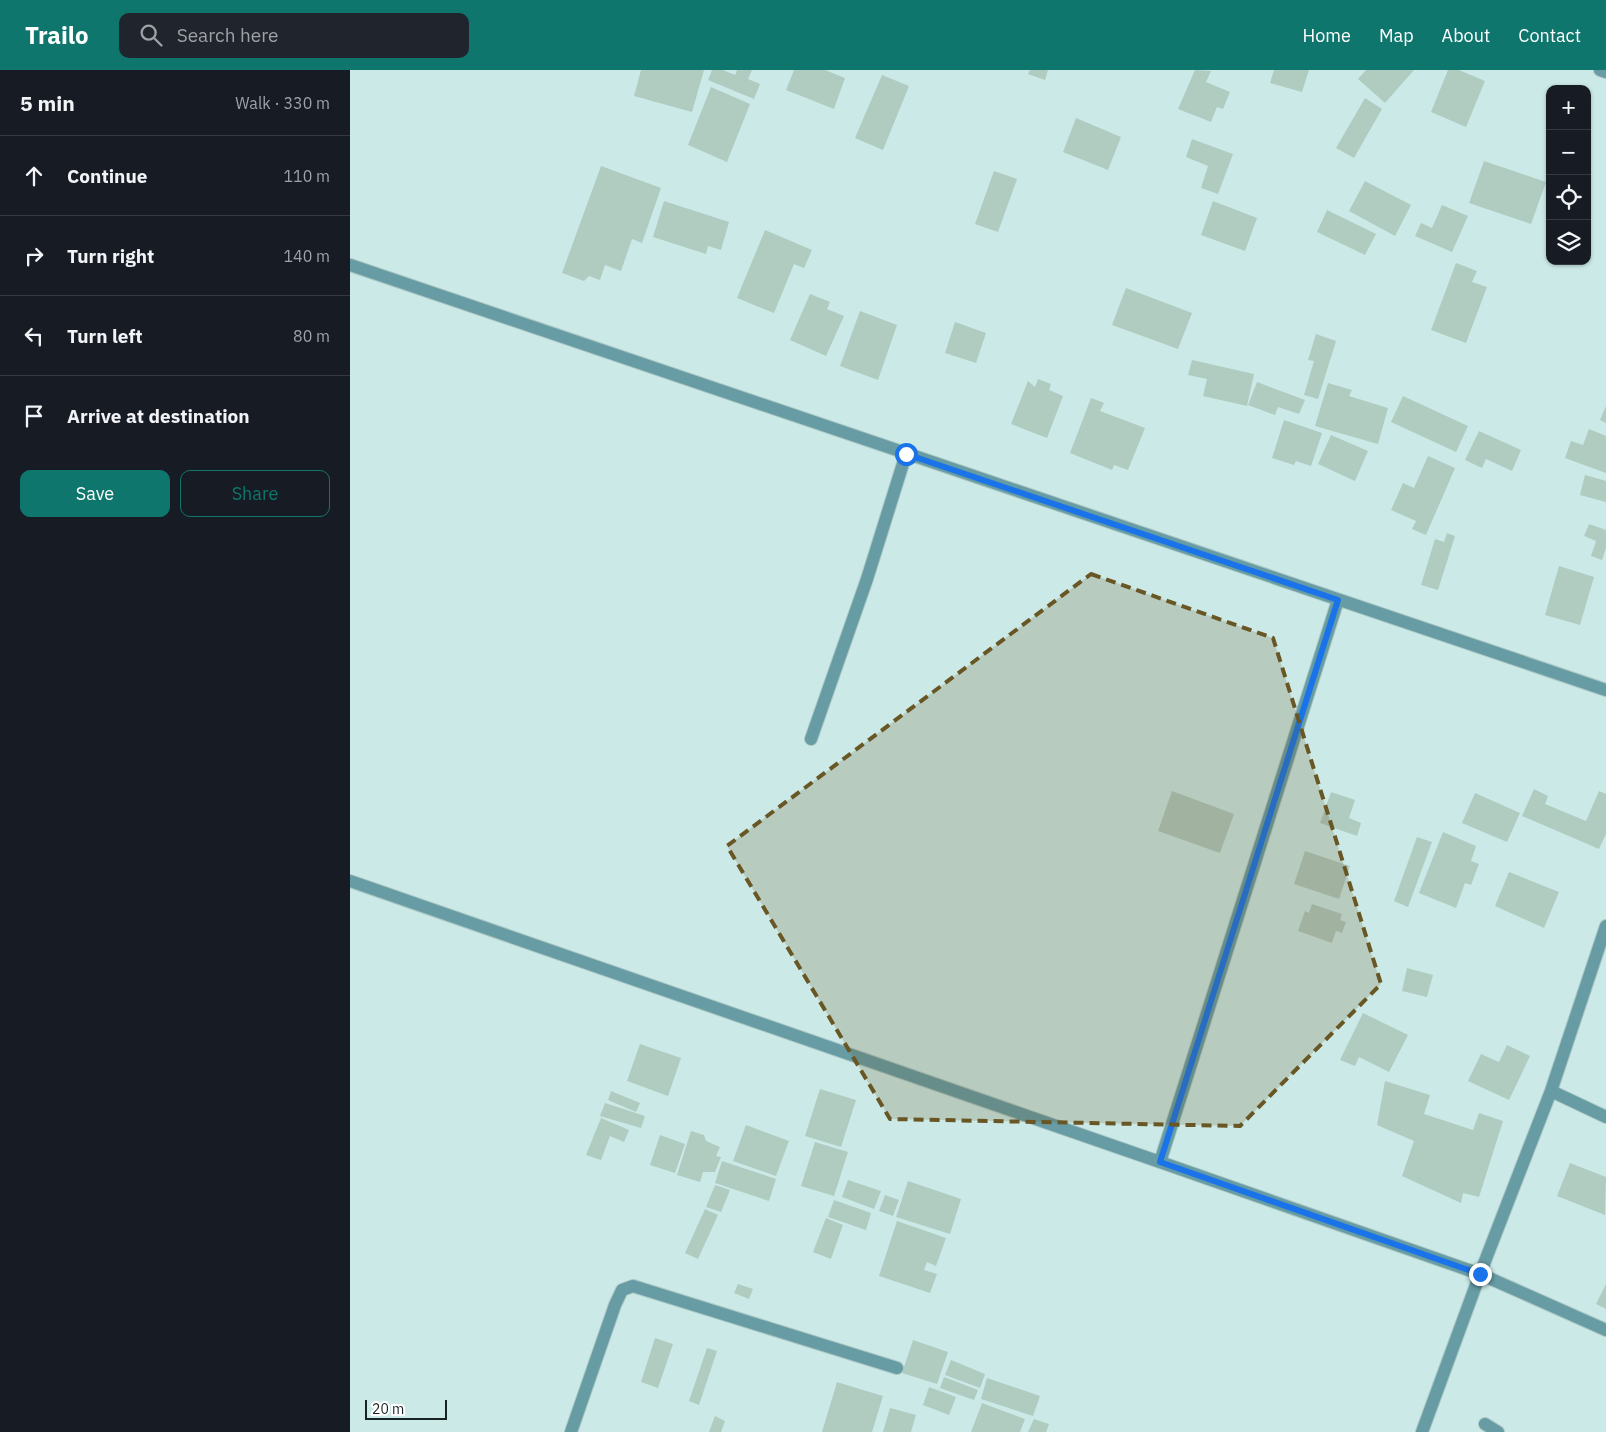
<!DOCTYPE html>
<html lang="en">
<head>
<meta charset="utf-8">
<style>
  body { margin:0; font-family:"IBM Plex Sans",sans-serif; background:#20242c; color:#f1f3f6 }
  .controls { position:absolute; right:15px; top:15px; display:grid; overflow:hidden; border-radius:10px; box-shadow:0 1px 4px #0004 }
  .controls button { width:45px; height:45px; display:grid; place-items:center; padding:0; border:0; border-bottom:1px solid #363941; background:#171b24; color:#f1f3f6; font:25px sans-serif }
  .scale { position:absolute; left:15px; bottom:12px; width:82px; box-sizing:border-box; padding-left:5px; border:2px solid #162221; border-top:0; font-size:14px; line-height:18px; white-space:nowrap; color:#162221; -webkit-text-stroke:4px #fff; paint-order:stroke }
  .stop { position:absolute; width:15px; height:15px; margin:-11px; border:4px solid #1a73e8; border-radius:50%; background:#fff }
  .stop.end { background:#1a73e8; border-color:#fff; box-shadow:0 1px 5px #0008 }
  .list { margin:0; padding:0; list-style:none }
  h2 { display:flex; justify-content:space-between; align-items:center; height:65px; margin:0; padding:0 20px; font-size:21px }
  h2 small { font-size:16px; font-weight:400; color:#9ea1a6 }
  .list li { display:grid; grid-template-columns:32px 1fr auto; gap:15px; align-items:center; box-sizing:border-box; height:80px; padding:0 20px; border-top:1px solid #363941 }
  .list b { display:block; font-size:19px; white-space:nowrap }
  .list em { font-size:16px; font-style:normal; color:#9ea1a6 }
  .actions { display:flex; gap:10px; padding:15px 20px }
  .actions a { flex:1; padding:11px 0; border:1px solid #0f766e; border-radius:10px; text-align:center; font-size:18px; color:#0f766e }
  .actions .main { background:#0f766e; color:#fff }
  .icon { flex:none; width:28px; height:28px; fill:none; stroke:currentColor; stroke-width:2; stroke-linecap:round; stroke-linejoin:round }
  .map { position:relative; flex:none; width:1256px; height:1362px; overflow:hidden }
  header { display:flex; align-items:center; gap:30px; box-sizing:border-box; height:70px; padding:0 25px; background:#0f766e; color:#fff }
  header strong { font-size:24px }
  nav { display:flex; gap:28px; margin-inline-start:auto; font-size:18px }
  .search { width:350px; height:45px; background:#20242c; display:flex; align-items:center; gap:12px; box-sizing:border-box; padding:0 18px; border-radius:10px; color:#9ea1a6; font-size:19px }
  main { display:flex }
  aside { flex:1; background:#171b24 }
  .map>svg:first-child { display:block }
  .building { fill:#b0cbc0 }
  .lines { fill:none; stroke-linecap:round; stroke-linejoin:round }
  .minor-casing { stroke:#aac6c3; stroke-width:14 }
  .minor { stroke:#679ca4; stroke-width:12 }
  .route { stroke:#1a73e8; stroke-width:6 }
  .marked { fill:#695625; fill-opacity:0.2; stroke:#695625; stroke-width:4; stroke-dasharray:10 6; stroke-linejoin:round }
</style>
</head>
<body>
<header>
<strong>Trailo</strong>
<div class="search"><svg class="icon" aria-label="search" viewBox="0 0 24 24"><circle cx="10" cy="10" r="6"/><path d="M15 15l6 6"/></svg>Search here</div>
<nav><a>Home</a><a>Map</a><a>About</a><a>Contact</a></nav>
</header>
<main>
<aside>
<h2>5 min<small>Walk · 330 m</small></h2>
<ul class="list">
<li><svg class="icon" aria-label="ahead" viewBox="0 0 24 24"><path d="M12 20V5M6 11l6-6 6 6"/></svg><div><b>Continue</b></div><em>110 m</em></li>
<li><svg class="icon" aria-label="right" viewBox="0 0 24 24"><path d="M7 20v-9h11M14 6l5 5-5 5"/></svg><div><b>Turn right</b></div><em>140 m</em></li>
<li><svg class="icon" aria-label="left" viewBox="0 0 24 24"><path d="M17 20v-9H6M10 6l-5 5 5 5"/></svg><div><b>Turn left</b></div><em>80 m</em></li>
<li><svg class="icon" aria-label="arrive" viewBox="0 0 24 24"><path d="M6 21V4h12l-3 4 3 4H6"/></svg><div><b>Arrive at destination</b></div></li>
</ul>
<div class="actions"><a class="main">Save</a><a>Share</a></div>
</aside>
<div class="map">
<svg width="1256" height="1362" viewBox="0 0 1256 1362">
  <rect width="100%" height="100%" fill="#cbeae7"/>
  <path class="building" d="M291,0H354L342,42L284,26Z
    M362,0H373L385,5L387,0H402L398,9L410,14L404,29L358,10Z
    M444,0H475L495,8L484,39L436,20Z
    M680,0H698L695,10L678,4Z
    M845,0L861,1L856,12L880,22L873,39L867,37L861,52L828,39Z
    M924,0H959L952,22L920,13Z
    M1016,0H1064L1035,33L1008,9Z
    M1098,0H1109L1135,11L1116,57L1081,42Z
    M532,5L559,16L533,80L505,68Z
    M361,17L400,34L377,92L338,75Z
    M1015,28L1032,39L1004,88L986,78Z
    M726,48L771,67L758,100L713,82Z
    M842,69L883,84L868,124L851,118L858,96L836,87Z
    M1134,91L1196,112L1181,154L1119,133Z
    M251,96L311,118L292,173L282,169L271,201L255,195L250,210L239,206L234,211L212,203Z
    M644,101L667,109L648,162L625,154Z
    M1015,111L1061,135L1045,166L999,141Z
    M314,131L379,152L371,180L358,176L356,184L303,167Z
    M863,131L907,148L895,181L851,165Z
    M1092,135L1118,146L1102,182L1065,166L1071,153L1082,158Z
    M977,140L1026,164L1015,185L967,162Z
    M415,160L462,180L454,198L444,194L424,243L387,228Z
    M1106,193L1127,201L1122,212L1137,217L1116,273L1081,260Z
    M776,218L842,243L828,279L762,255Z
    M460,224L480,232L477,239L494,246L476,286L440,270Z
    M510,241L547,255L528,310L490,296Z
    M605,252L636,263L626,293L595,283Z
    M966,264L986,271L968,329L954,325L964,291L958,290Z
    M842,290L904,304L897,336L853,326L857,309L838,305Z
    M688,309L701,314L699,320L713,326L697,368L661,354L678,311L685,317Z
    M907,312L955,330L949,344L928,337L925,345L898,335Z
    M978,313L1002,320L999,326L1038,338L1028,374L965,356Z
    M1053,326L1118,356L1106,382L1041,352Z
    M741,328L754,333L750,341L795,358L778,400L764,395L762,400L720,383Z
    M1256,336V353L1250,350Z
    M934,350L972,363L961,396L946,391L944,395L922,388Z
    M1239,359L1256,366V403L1215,388L1221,371L1233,375Z
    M1129,361L1171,380L1162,401L1136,389L1132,398L1115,390Z
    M981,365L1018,381L1005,411L968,394Z
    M1078,386L1105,398L1076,465L1062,459L1066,451L1041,440L1053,413L1064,418Z
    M1235,405L1256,411V432L1230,425Z
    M1239,454L1256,460V478L1252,490L1241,486L1246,471L1234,466Z
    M1097,463L1105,466L1088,520L1071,515L1085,469L1094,472Z
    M1209,496L1244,507L1230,555L1195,545Z
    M1184,719L1198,726L1195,734L1236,751L1249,721L1256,724V764L1249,779L1172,746Z
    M822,721L884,744L870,783L808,761Z
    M981,722L1005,730L999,748L1011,753L1007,766L970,753Z
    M1125,723L1170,743L1157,772L1112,753Z
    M1093,762L1126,776L1121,791L1129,794L1121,815L1115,813L1106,838L1069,823Z
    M1067,767L1082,772L1058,837L1044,831Z
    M955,781L1000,796L989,829L944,814Z
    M1159,802L1209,822L1194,858L1145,836Z
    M962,834L992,844L990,850L996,852L992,863L986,861L982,873L948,861L955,841L959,843Z
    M1057,898L1083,905L1077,927L1052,921Z
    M1013,943L1058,965L1039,1002L1009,987L1005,996L990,990Z
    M290,974L331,988L318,1026L277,1011Z
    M1157,975L1180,986L1159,1030L1118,1011L1131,984L1149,992Z
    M1035,1011L1080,1025L1074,1044L1123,1060L1129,1043L1153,1051L1129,1127L1113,1123L1111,1133L1052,1106L1064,1071L1027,1055Z
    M470,1019L506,1030L491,1077L455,1066Z
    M261,1021L290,1033L286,1042L258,1030Z
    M255,1033L295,1046L291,1058L250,1046Z
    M251,1048L279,1060L274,1072L260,1066L251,1090L236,1085Z
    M396,1055L439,1071L426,1106L383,1091Z
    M341,1061L354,1065L356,1071L370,1077L366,1086L371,1087L365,1102H353L350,1112L327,1105Z
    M310,1065L335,1074L325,1103L300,1095Z
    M465,1072L498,1082L484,1126L451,1116Z
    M372,1091L426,1109L419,1131L365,1113Z
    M1220,1093L1256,1107L1255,1145L1207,1126Z
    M498,1110L531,1121L524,1139L492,1127Z
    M558,1111L611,1129L600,1164L546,1147Z
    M365,1115L380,1120L371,1142L356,1137Z
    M535,1125L549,1130L543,1146L529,1141Z
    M484,1130L521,1143L516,1160L478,1147Z
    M355,1139L368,1145L348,1189L335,1183Z
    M476,1148L493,1155L481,1189L463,1182Z
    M547,1151L596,1168L586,1196L577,1192L574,1200L587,1204L580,1223L529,1206Z
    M388,1214L403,1219L399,1229L384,1223Z
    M1256,1214V1239L1246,1234Z
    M305,1268L323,1274L308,1318L291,1312Z
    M563,1270L598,1282L587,1314L552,1303Z
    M357,1278L367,1281L349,1335L339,1331Z
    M601,1290L635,1304L630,1318L595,1305Z
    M594,1307L628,1320L624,1330L590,1318Z
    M637,1308L690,1326L683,1346L631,1329Z
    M487,1312L533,1326L522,1362H472Z
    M579,1317L606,1327L599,1345L573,1335Z
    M632,1333L675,1349L670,1362H621Z
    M540,1338L566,1345L561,1362H533Z
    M365,1346L375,1351L371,1362H359Z
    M684,1349L699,1354L696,1362H678Z"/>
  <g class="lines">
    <g class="minor-casing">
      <path id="minor" d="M1250,0L1256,2
        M0,195L1256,620
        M461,669L517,509L556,384
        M0,811L810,1092L1130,1204L1256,1260
        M1201,1021L1256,1047
        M810,1092L988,530
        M1135,1354L1148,1362
        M221,1362L265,1235L272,1220L283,1216L547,1298
        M1072,1362L1130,1204L1201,1021L1256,856"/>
    </g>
    <use href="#minor" class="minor"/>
  </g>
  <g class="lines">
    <path class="route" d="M556,384L988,530L810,1092L1130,1204"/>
  </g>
  <path class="marked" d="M741,504L923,568L1031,914L890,1056L540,1049L377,776Z"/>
</svg>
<div class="controls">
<button>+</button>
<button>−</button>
<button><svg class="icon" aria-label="locate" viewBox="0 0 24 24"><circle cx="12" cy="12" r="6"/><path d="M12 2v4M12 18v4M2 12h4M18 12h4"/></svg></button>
<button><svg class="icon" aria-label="layers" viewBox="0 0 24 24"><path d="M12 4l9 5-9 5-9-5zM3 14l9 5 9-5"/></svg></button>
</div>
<div class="scale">20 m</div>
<div class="stop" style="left:556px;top:384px"></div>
<div class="stop end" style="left:1130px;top:1204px"></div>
</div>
</main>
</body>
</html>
